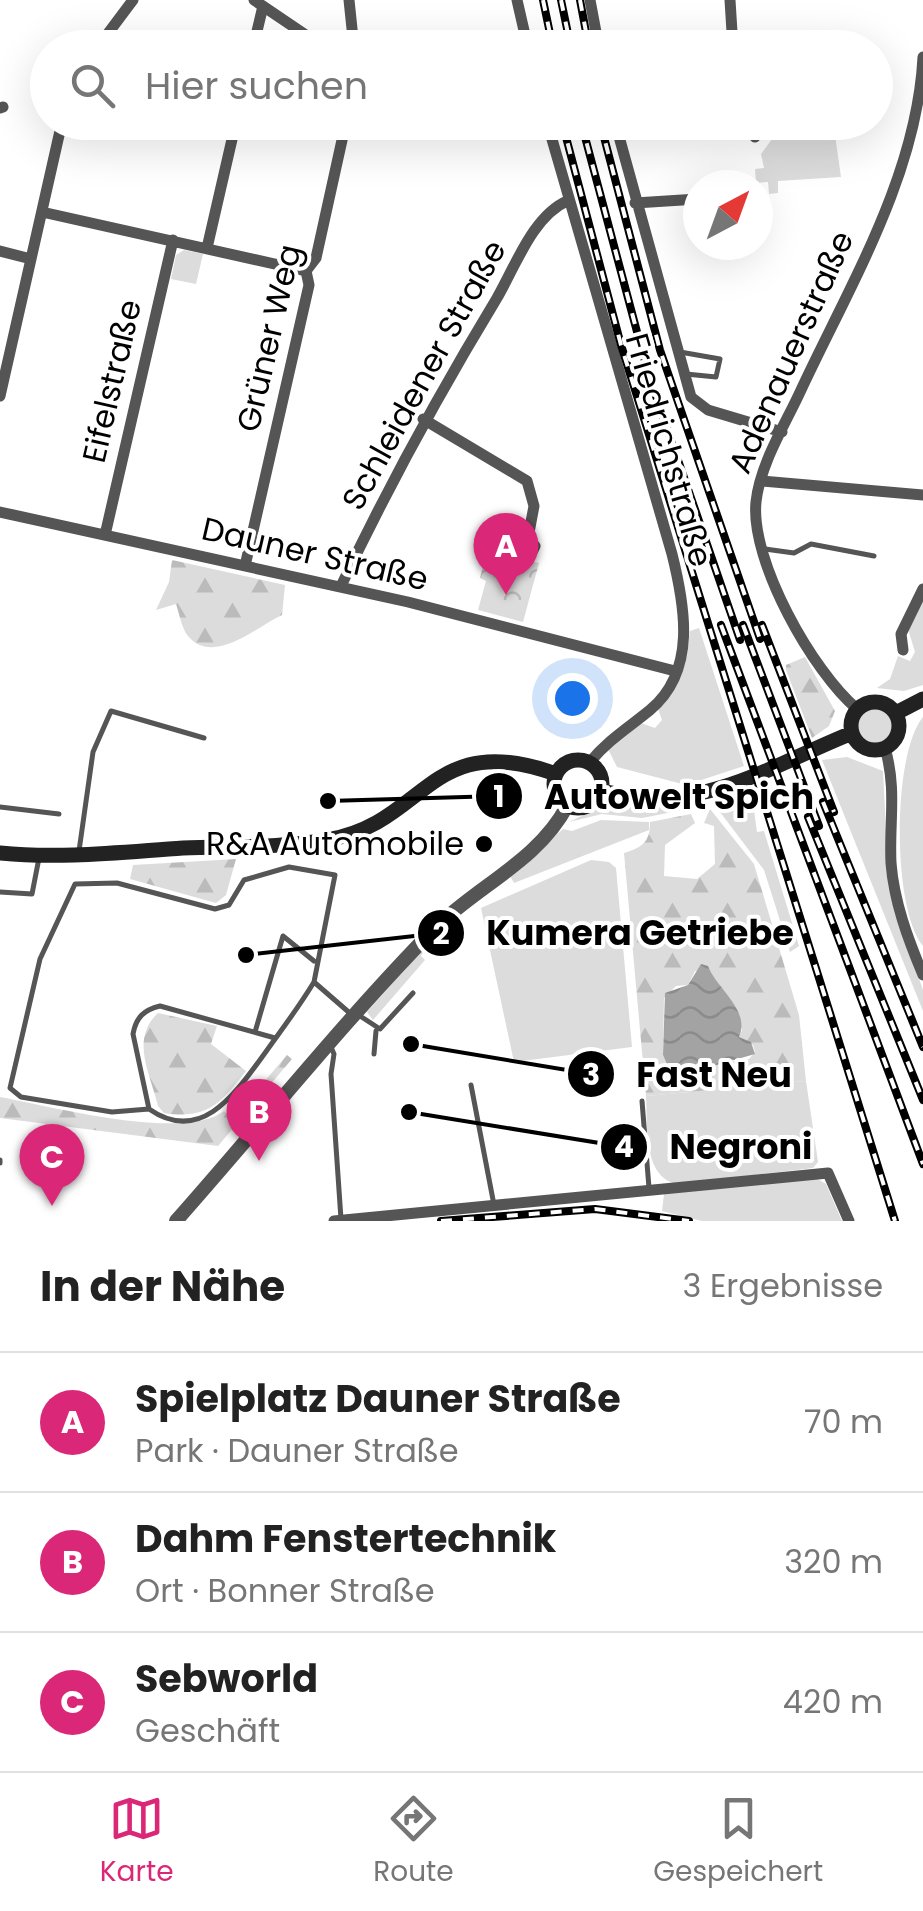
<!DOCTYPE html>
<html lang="de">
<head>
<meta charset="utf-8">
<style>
  body { margin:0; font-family:Poppins,sans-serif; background:#f2f2f2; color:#222 }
  .compass { position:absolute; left:683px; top:170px; width:90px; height:90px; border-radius:50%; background:#fff; box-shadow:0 10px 40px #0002; rotate:41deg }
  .you { position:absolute; left:572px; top:698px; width:35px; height:35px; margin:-25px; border:8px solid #fff; border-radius:50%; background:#1a73e8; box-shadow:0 0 0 15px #1a73e833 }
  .badge { display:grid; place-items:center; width:65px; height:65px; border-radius:50%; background:#db2777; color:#fff; font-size:32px; font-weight:700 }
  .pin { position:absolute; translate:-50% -82px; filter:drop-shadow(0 2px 5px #0008) }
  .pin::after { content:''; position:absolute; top:52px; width:35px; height:30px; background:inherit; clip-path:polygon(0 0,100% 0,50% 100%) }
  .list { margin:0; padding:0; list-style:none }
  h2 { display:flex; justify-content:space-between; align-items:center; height:130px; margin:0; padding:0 40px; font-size:42px }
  h2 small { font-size:32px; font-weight:400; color:#767676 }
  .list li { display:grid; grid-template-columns:65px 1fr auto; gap:30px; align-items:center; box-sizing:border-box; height:140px; padding:0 40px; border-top:2px solid #e0e0e0 }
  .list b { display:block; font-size:38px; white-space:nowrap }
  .list p { margin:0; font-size:32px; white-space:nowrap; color:#767676 }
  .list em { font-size:32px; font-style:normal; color:#767676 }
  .icon { flex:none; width:55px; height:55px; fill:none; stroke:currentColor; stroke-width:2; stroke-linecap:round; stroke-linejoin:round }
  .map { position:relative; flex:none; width:923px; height:1221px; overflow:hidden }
  .search { position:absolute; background:#fff; box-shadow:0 10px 40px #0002; left:30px; right:30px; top:30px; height:110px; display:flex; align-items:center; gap:25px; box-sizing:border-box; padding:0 35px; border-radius:55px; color:#767676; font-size:38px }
  .sheet { height:550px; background:#fff }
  nav { display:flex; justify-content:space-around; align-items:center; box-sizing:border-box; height:140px; border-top:2px solid #e0e0e0; background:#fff; font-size:28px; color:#767676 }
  nav a { display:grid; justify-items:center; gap:5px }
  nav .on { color:#db2777 }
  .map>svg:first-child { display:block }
  .grass { fill:#dcdcdc }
  .forest { fill:url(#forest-firs); fill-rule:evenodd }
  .park { fill:url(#park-crowns) }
  .water { fill:url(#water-waves) }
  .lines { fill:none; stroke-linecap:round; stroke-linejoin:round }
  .service { stroke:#555; stroke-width:5 }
  .minor { stroke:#555; stroke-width:11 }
  .tertiary { stroke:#555; stroke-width:14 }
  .secondary { stroke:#222; stroke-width:15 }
  .rail-casing { stroke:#000; stroke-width:8 }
  .rail { stroke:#fff; stroke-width:4; stroke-dasharray:11; stroke-linecap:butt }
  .poi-dot { fill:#000; stroke:#fff; stroke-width:4 }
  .labels { text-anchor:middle; stroke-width:8; stroke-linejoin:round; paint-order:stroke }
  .street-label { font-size:32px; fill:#000; stroke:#fff }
  .poi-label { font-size:32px; fill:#000; stroke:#fff; text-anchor:end }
  .leader { fill:none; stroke:#000; stroke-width:4 }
  .callout-dot { fill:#000; stroke:#fff; stroke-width:4 }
  .mark-label { font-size:30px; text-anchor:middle; font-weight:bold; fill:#fff }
  .callout-label { font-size:35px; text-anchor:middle; font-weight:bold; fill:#000; stroke:#fff; stroke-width:8; stroke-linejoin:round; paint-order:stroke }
</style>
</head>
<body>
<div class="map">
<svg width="923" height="1221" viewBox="0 0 923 1221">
  <defs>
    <pattern id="forest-firs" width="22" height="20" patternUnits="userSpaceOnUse" patternTransform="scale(2.5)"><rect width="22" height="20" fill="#dcdcdc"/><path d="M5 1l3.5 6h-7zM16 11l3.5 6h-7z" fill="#bbb"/></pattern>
    <pattern id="park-crowns" width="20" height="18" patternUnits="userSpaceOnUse" patternTransform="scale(2.5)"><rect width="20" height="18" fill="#dcdcdc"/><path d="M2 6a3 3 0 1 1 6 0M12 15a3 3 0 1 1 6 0" fill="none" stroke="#bbb"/></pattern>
    <pattern id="water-waves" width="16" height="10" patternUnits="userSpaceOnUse" patternTransform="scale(2.5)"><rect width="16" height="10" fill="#a3a3a3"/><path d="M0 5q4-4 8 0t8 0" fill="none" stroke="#8b8b8b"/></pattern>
  </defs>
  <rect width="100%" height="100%" fill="#fff"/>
  <path class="grass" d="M765,123H811L812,129L834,128L841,177L778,181V193L769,194L768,182L756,183L755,169L764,168L761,154L772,139Z
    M184,250L203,254L196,284L171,279L176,255Z
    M923,597V685L904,691L877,688L890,679L898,656L910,661L915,652L908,629Z
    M699,628L744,766L686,785L617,767L607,747L641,723L655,728L662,720L658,709L687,656L690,631Z
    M857 725a18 18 0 1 1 36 0a18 18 0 1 1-36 0Z
    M923,717V946C892,909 892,754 923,717Z
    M847,757L883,771L889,891L923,990V1011L822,760Z
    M751,789L757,832L764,831L799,946L790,952L764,870L720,812L721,805Z
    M624,805H684L688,809L642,818L602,814L569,822L598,808Z
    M601,820L649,822V830L514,883L510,876L563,829L572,831Z
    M591,860L609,862L616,868L632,1047L514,1062L481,908Z
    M429,942L421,956L425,960L373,1020L367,1012Z
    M806,1081L818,1162L813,1168L676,1184C642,1175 648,1124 646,1096Z
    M814,1177L826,1184L842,1221H702L662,1211L664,1194Z"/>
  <path class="forest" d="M172,560L285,585L282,615C255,628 213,666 188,636C182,629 179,613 176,604L156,610L169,582Z
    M805,657L835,711L829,726L812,738L786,670V665Z
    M710,809L754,864L799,1015L806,1081L646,1096L624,853C643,847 650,842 650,822L691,814L695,823L665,845L664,876L697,879L715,864L714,826L704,823ZM708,970L735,1006L742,1030L739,1037L753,1045L755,1052L749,1059L669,1069L663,1055L664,998L676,986L688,985L695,971Z
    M236,859L226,895L216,903L130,879L133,865Z
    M158,1013L217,1026L211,1044L246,1071C221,1103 207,1120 164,1113L158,1106C150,1073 130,1039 158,1013Z
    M287,1055L292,1059L218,1146L0,1118V1097C49,1106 185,1142 224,1111L230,1116L238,1112Z"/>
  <path class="park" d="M487,550L539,563L523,622L478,610L486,581L480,578Z"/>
  <path class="water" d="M701,964L708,966C716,988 751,1010 739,1037L751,1042L755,1054L713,1066L669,1069L663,1055L665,993L688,985Z"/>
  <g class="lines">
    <path class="service" d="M680,352L720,359L716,377L686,374
      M765,549L794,553L811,544L874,556
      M0,807L59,814
      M79,851L93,752L111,711L204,738
      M0,892L32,894L39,858
      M360,1016L380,1029L413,993
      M255,1032L283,936L314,961
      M275,1038L160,1006C144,1010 136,1017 133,1034L149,1109C202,1146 237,1091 265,1053C282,1029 299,1007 314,982
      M330,1045L334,1054L331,1074L341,1219
      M374,1054L376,1031
      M471,1085L494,1205
      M642,1101L649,1188
      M149,1109L112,1112L21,1097L10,1088L40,959L75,884L117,883L215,909L229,905L244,880L289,867L335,875L314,982L352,1015
      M0,1163V1160"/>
    <path class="minor" d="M254,0L325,48
      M349,0L354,48
      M517,0L528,48
      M590,0L599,48
      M730,0L733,48
      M97,48L133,0
      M253,48L263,6
      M0,108L3,107
      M547,122L672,554C685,606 697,671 650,710C628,728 608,740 590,762
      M615,122L691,397L708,410L782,432
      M743,122L755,137
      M635,203L698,199
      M42,212L306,271
      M207,248L236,122
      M0,251L31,259
      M306,271L316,258L346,122
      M0,396L62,122
      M423,419L527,481L534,506L528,538L535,546L531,554L523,556L517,543L528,538
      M761,481L923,495
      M0,512L408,602L675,671
      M105,535L173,240
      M245,566L309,285L306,271
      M341,586C388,487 440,392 497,298C515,267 533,216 567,201
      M903,650L901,634L923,589
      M857,709C813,672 750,561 756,502C760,464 785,425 801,390C850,285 917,175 923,57
      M885,748C897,789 889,822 891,863C894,902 908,939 923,975
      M334,1221L828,1173L849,1221"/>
    <path class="tertiary" d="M176,1221C262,1124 343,1022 434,929C477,886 538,861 567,806"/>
    <path class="secondary" d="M851 726a24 24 0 1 1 48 0a24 24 0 1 1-48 0Z
      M896,713L923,699
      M554 784a24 24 0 1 1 48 0a24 24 0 1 1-48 0Z
      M602,791C701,815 763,769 852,733
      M0,853C61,859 122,852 183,848C231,846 280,848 327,840C428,823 428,728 556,774"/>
    <g class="rail-casing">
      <path id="rail" d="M543,0L553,48
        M561,0L571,48
        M580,0L589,48
        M562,122L621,345L895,1221
        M581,122L648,373L740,640
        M600,122L660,350L760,639
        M721,625L923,1164
        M743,625L819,826
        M762,625L834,812
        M823,802L923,1047
        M808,817L923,1100
        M441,1221L595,1209L689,1221"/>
    </g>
    <use href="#rail" class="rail"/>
  </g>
  <circle class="poi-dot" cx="484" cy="844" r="10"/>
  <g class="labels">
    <g class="street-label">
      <text transform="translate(269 338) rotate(-77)" y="11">Grüner Weg</text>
      <text transform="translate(791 352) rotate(-66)" y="11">Adenauerstraße</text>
      <text transform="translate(424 375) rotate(-61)" y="11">Schleidener Straße</text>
      <text transform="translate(112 381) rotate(-77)" y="11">Eifelstraße</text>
      <text transform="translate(669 450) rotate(74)" y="11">Friedrichstraße</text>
      <text transform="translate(315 554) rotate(13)" y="11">Dauner Straße</text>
    </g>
    <g class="poi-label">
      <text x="464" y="855">R&amp;A Automobile</text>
    </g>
  </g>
  <path class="leader" d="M328 801L499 796M246 955L441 933M411 1044L591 1074M409 1112L624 1147"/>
  <g class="callout-dot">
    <circle cx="328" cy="801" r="10"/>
    <circle cx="246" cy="955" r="10"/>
    <circle cx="411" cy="1044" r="10"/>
    <circle cx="409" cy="1112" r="10"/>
    <circle cx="499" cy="796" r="25"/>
    <circle cx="441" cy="933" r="25"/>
    <circle cx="591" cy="1074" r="25"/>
    <circle cx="624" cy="1147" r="25"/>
  </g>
  <g class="mark-label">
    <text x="499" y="807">1</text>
    <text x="441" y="944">2</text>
    <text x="591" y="1085">3</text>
    <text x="624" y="1157">4</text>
  </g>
  <g class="callout-label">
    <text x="679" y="809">Autowelt Spich</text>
    <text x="640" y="945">Kumera Getriebe</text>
    <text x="714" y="1087">Fast Neu</text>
    <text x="741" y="1159">Negroni</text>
  </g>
</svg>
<svg class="compass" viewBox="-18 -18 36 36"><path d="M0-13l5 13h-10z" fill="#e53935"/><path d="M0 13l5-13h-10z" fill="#767676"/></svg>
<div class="you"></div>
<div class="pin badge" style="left:506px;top:595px">A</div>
<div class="pin badge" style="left:259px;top:1161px">B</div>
<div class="pin badge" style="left:52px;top:1206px">C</div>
<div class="search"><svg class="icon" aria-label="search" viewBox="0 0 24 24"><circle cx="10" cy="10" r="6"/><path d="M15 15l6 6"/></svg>Hier suchen</div>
</div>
<section class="sheet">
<h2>In der Nähe<small>3 Ergebnisse</small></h2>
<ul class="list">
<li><span class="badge">A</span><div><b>Spielplatz Dauner Straße</b><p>Park · Dauner Straße</p></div><em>70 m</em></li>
<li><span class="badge">B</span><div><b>Dahm Fenstertechnik</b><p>Ort · Bonner Straße</p></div><em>320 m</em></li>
<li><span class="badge">C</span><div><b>Sebworld</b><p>Geschäft</p></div><em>420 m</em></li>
</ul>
</section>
<nav>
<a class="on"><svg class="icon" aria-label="map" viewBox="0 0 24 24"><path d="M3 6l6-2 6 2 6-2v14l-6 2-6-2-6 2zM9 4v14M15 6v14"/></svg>Karte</a>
<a><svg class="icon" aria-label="directions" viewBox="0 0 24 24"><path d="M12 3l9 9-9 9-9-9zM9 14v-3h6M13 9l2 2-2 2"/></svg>Route</a>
<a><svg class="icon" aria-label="saved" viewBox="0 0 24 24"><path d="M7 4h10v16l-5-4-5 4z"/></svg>Gespeichert</a>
</nav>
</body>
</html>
